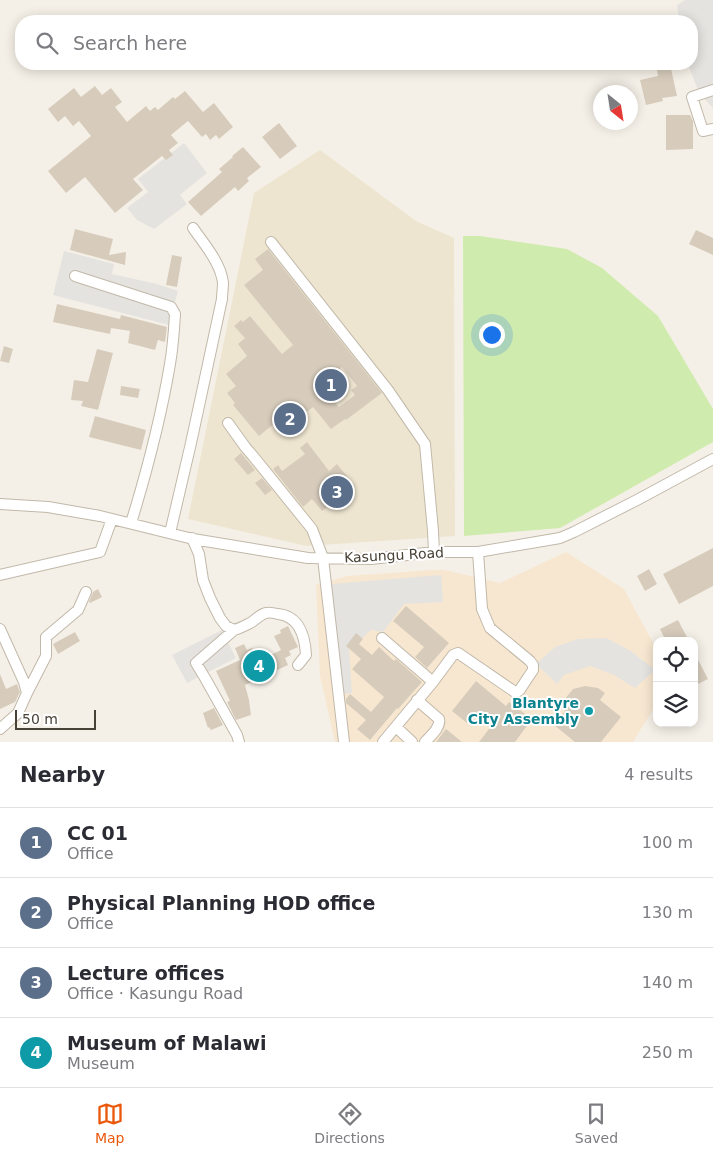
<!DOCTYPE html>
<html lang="en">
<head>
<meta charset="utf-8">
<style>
  body { margin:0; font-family:"DejaVu Sans",sans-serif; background:#f2f2f3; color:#2b2b33 }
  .controls { position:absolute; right:15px; bottom:15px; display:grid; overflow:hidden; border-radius:10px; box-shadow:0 2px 12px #0003 }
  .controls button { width:45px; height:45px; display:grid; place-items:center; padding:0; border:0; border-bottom:1px solid #e1e1e2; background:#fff; color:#2b2b33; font:25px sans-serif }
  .compass { position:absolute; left:593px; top:85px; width:45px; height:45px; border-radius:50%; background:#fff; box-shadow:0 2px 12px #0003; rotate:150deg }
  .scale { position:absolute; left:15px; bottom:12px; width:81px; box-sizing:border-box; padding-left:5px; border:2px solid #484136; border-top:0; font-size:14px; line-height:18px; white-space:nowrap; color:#484136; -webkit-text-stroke:4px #fff; paint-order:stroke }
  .you { position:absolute; left:491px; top:334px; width:18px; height:18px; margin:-12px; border:4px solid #fff; border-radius:50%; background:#1a73e8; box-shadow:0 0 0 8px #1a73e833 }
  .badge { display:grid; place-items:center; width:32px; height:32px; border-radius:50%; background:#ea580c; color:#fff; font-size:16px; font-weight:700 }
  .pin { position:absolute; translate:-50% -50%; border:2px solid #fff; box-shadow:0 1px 5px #0006 }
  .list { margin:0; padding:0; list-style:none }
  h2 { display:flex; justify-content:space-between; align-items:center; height:65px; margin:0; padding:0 20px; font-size:21px }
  h2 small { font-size:16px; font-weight:400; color:#7c7c81 }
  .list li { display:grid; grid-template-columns:32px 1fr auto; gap:15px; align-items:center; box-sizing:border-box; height:70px; padding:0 20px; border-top:1px solid #e1e1e2 }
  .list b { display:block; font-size:19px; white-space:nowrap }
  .list p { margin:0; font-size:16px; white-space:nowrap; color:#7c7c81 }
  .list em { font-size:16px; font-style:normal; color:#7c7c81 }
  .icon { flex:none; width:28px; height:28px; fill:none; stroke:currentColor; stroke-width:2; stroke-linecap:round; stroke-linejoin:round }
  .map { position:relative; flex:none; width:713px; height:742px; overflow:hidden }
  .search { position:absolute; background:#fff; box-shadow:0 2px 12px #0003; left:15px; right:15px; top:15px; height:55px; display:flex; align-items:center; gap:12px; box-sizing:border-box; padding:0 18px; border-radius:20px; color:#7c7c81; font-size:19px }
  .sheet { height:345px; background:#fff }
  nav { display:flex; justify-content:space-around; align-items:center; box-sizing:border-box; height:70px; border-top:1px solid #e1e1e2; background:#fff; font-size:14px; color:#7c7c81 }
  nav a { display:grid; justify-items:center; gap:2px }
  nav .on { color:#ea580c }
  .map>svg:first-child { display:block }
  .commercial { fill:#f7e7d1 }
  .education { fill:#eee5d0 }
  .green { fill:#d0ebae }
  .parking { fill:#e5e3df }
  .building { fill:#d7ccbc; fill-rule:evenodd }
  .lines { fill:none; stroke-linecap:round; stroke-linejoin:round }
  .minor-casing { stroke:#c1b8a9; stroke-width:12 }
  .minor { stroke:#fff; stroke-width:10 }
  .culture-dot { fill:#0f9aa8; stroke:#fff; stroke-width:2 }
  .labels { text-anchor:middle; stroke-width:4; stroke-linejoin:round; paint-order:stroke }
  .street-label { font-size:14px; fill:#484136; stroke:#fff }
  .culture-label { font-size:14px; font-weight:bold; fill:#0d838f; stroke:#fff; text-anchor:end }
</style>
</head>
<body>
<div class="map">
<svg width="713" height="742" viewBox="0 0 713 742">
  <rect width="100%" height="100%" fill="#f5f0e7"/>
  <path class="commercial" d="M566,552L624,589L657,650V703L633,742H335L320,676L316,585L347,576L432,570H445L500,583Z"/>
  <path class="education" d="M320,150L416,221L454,238L455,536L306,546L188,519L254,193Z"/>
  <path class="green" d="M463,236H480L567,249L602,268L658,316L713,409V442L560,528L464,536Z"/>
  <path class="parking" d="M685,0H713V108L699,93L688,64H692V21H679L677,5Z
    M184,143L207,173L180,195L187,204L154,229L137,220L127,208L148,192L138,179Z
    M64,251L114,264L112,274L157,284L178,291L169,325L53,295Z
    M441,575L443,602L404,604L383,632L371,630L349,650L352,693L340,694L331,584Z
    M222,630L236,658L187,683L172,655Z
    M606,638L631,651L655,670L635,688L614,675L590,666L564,675L557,684L536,664L555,647L578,639Z"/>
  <path class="building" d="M656,64H670L677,96L662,98L663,101L646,105L640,80L658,76Z
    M95,86L102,95L111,88L122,102L115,107L127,122L146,106L150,111L155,107L158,110L173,97L175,99L185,91L203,112L214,103L233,127L219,139L216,135L210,140L206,134L202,137L188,121L171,135L178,143L169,150L173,155L166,160L162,156L133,179L143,190L115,213L85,177L66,193L48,171L91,136L79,121L73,126L65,116L58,122L48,109L74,88L81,97Z
    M666,115H690L693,121V149L666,150Z
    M279,123L297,146L280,159L262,137Z
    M243,147L261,167L247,178L249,181L238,191L235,187L201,216L188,202L222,172L219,169L233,157L232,156Z
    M75,229L113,239L109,255L126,252L125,265L70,250Z
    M696,230L713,238V255L689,244Z
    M268,249L382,393L346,420L345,419L331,429L313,407L298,419L291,410L259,436L233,405L235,403L227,393L236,386L226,374L247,356L238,344L245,338L234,326L241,320L243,322L250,316L282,354L293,345L244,285L263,270L255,259ZM342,367L357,386L351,390L355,395L339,407L321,386Z
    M172,255L182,257L177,287L166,285Z
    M57,304L120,319L121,315L167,327L165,342L158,340L155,350L128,343L130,331L111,328L110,334L53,322Z
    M4,346L13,349L9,363L0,361Z
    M97,349L113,353L98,410L81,406L83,401L71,400L74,380L88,382Z
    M121,386L140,389L138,398L120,395Z
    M95,416L146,430L141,450L89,437Z
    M307,442L329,471L337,464L355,486L322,511L312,499L303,507L273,469L278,465L282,471L305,454L300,448Z
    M241,453L255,470L248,475L234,459Z
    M262,478L272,490L265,495L255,483Z
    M713,548V586L679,604L663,574Z
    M649,569L657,584L645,591L637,576Z
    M98,589L102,597L90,603L89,602L93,592Z
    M406,606L449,643L427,668L415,657L424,647L393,621Z
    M678,620L689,641H666L660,629Z
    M288,626L298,647L289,651L291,655L285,658L288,665L245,685L249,700L251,715L236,720L227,702L230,701L216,671L240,660L235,648L244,644L247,650L252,648L258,661L281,650L274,636L281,633L280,630Z
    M75,632L80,641L58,654L53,644Z
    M356,633L363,639L359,644L372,655L379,647L394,661L396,659L422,682L398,709L397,708L370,740L357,729L366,720L346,703V699L350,694L371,712L384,697L352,669L361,659L346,646Z
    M694,652L708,679L694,686Z
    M0,674L6,689L17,684L20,692L15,702L0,709Z
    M476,681L506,706L509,702L532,719L515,742H479L499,716L480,715L472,717L467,723L452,711Z
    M585,686L598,688L605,693L600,700L621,717L601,742H575L554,725L570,704L564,700L573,689Z
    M214,708L223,725L211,730L209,727L208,728L203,713Z
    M446,729L462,742H436Z"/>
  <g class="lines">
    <g class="minor-casing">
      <path id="minor" d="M713,90L692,97L703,131L713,129
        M271,242L388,390L425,444L433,531L434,552
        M75,276L171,307L175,314C174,331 173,347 170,364C161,417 147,471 131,523
        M228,423L246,448L253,456L312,529L323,558L344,742
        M0,504L48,507L100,516L193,539L308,558L371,559L434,552H478L560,538L574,532L637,500L713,459
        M170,533L191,443L222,299C222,294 223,288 223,283C221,263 204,244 193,228
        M192,538L199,554L203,580L210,598L220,618L226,626L234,630C241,628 246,625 252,622C256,619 261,614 266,613C269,612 274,613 278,614C299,616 305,636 306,655L298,665
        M0,575L100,552L112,519
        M0,629L24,682L27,693L18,713L0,729
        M234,630L196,663L205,678L237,735L239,742
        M382,638L433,682
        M27,693L46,656V637L78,610L86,592
        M417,700L439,719C441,728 430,736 425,742
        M396,727L412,742
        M383,742L433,682L453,655L458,653L515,692L519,691L533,670V665L530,661L490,628L482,609L478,552"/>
    </g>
    <use href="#minor" class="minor"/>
  </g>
  <circle class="culture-dot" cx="589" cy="711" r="5"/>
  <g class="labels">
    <g class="street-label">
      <text transform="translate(394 555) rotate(-3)" y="5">Kasungu Road</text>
    </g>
    <g class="culture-label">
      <text x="579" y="708">Blantyre<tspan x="579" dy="16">City Assembly</tspan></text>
    </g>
  </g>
</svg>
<div class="controls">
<button><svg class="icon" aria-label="locate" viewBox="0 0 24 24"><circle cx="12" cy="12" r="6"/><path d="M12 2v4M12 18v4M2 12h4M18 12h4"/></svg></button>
<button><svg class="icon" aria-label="layers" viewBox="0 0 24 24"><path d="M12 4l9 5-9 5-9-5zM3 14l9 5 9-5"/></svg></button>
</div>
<svg class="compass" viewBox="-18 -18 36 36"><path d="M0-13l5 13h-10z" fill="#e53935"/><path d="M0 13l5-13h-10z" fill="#7c7c81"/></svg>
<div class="scale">50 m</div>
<div class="you"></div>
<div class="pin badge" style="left:331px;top:385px;background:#5c6f8a">1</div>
<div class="pin badge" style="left:290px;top:419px;background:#5c6f8a">2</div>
<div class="pin badge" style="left:337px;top:492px;background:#5c6f8a">3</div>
<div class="pin badge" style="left:259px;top:666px;background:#0f9aa8">4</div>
<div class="search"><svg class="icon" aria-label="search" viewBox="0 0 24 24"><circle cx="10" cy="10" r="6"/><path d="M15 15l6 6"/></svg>Search here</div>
</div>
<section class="sheet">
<h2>Nearby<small>4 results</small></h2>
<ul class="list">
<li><span class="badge" style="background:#5c6f8a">1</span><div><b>CC 01</b><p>Office</p></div><em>100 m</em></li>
<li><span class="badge" style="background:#5c6f8a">2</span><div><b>Physical Planning HOD office</b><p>Office</p></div><em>130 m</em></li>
<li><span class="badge" style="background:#5c6f8a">3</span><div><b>Lecture offices</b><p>Office · Kasungu Road</p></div><em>140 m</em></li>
<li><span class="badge" style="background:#0f9aa8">4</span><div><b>Museum of Malawi</b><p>Museum</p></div><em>250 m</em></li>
</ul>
</section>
<nav>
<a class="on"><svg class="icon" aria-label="map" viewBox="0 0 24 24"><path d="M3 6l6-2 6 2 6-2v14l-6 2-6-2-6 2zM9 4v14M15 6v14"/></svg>Map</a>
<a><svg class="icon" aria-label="directions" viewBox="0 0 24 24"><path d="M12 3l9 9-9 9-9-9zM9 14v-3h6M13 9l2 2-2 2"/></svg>Directions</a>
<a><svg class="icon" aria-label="saved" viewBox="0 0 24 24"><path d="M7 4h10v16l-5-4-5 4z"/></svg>Saved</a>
</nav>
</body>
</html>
